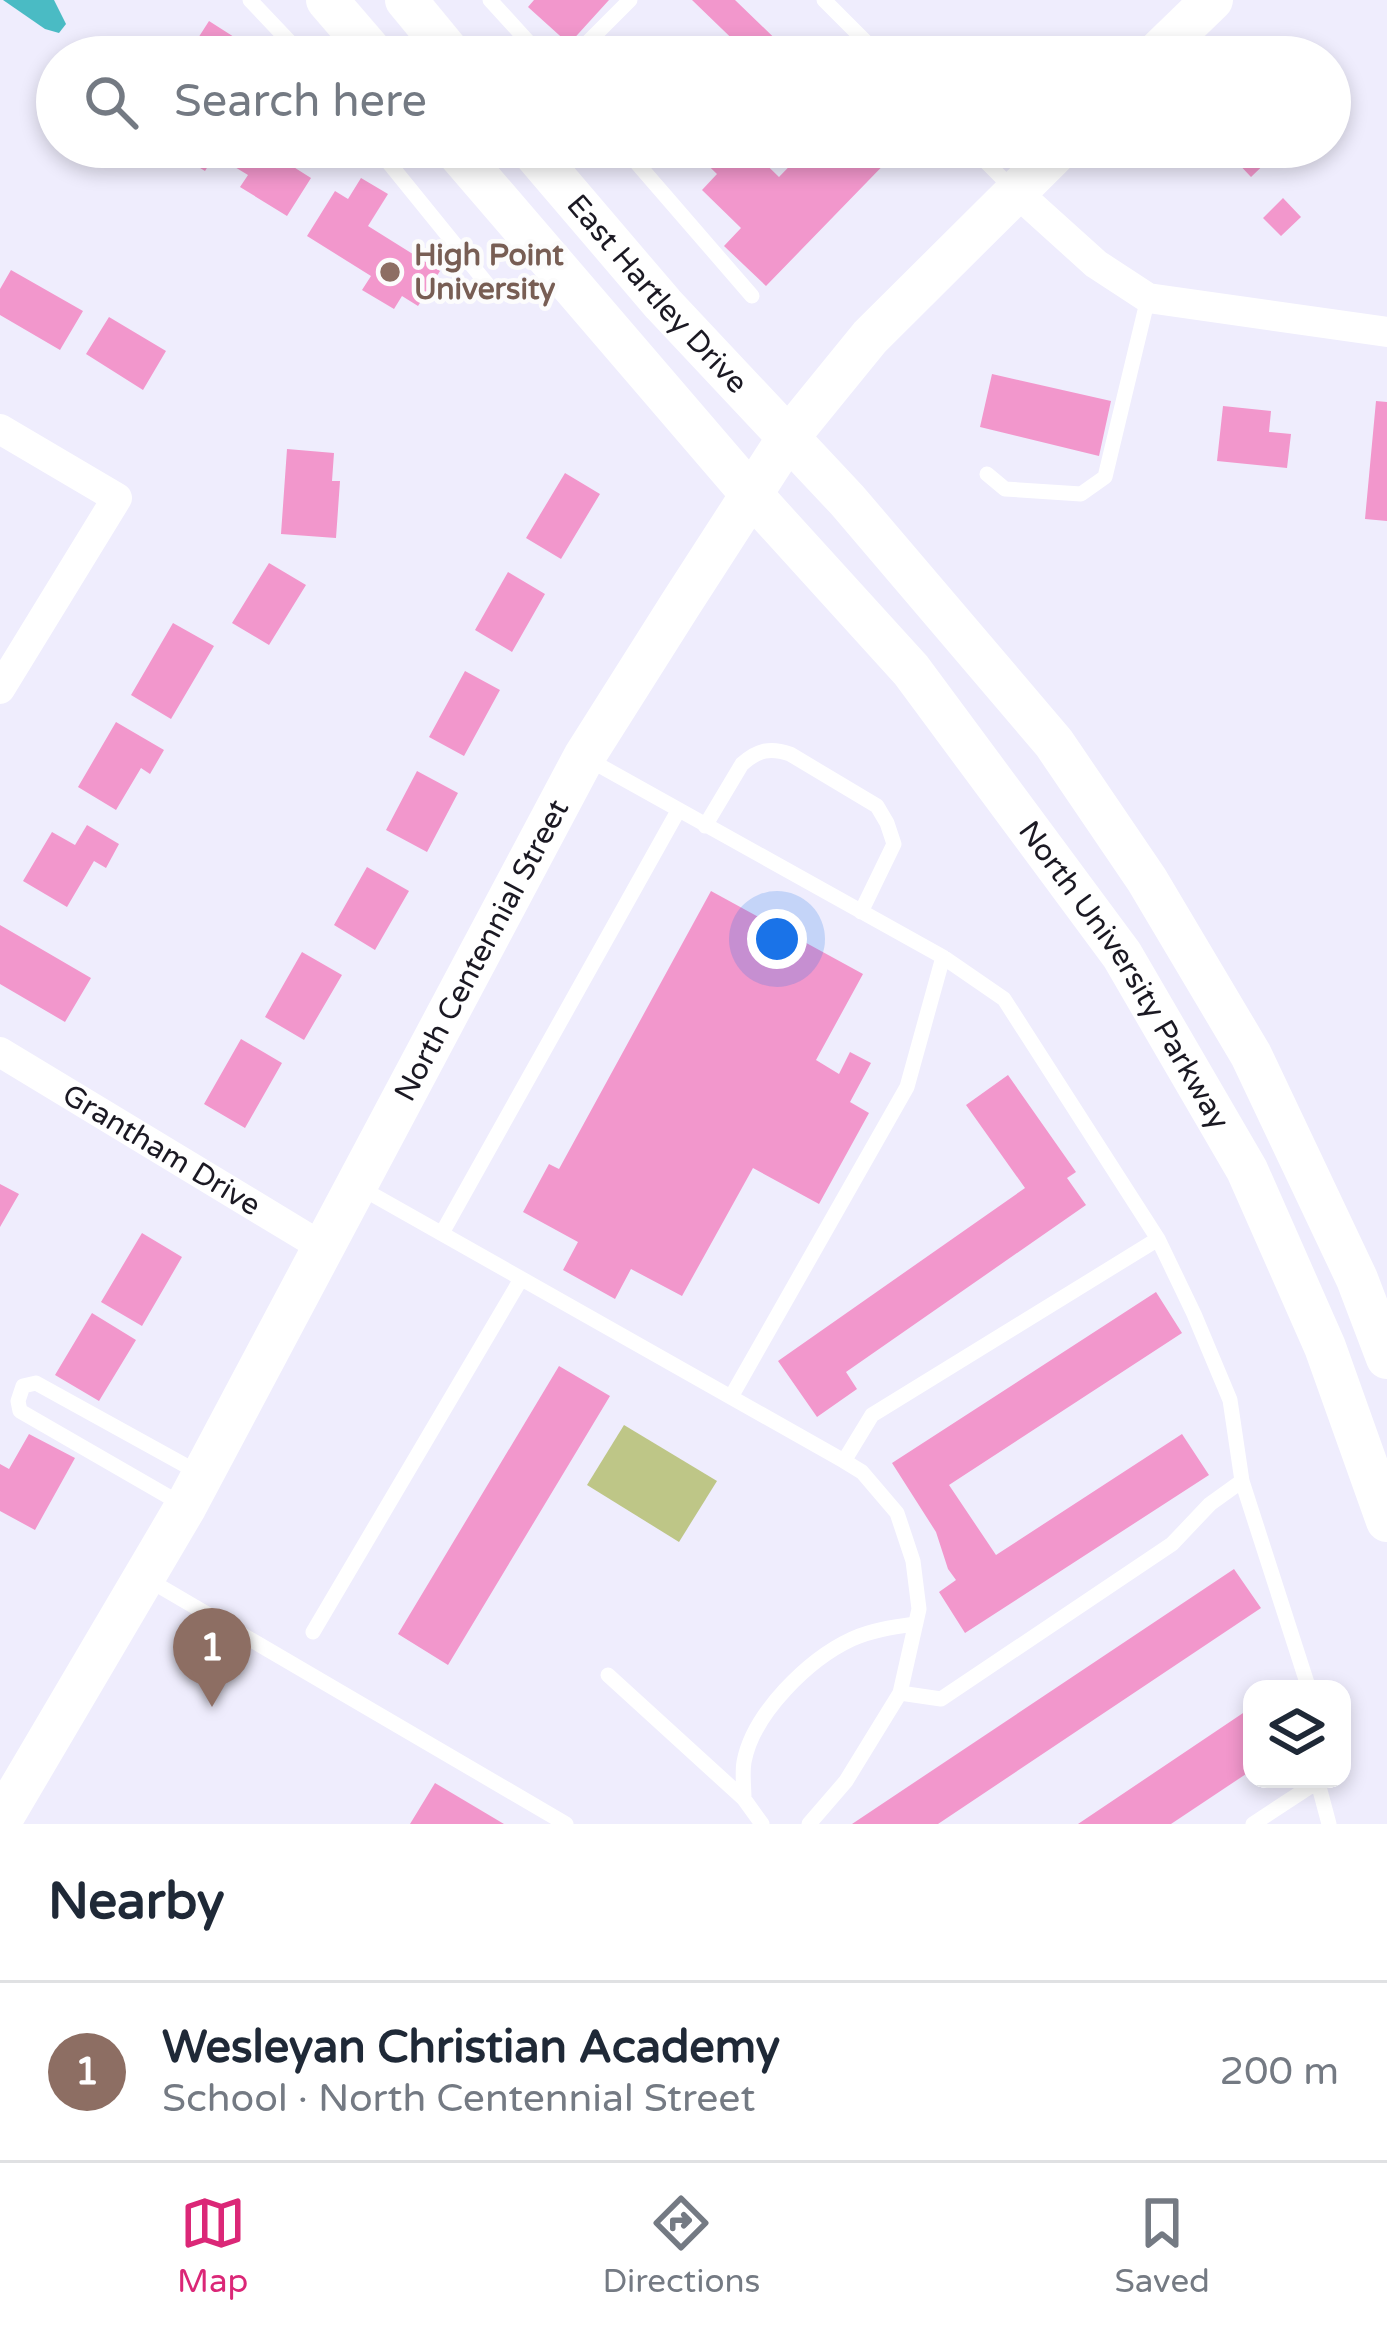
<!DOCTYPE html>
<html lang="en">
<head>
<meta charset="utf-8">
<style>
  body { margin:0; font-family:"Varela Round",sans-serif; background:#f6f6f7; color:#1f2937 }
  .controls { position:absolute; right:36px; bottom:36px; display:grid; overflow:hidden; border-radius:24px; box-shadow:0 6px 18px #0003 }
  .controls button { width:108px; height:108px; display:grid; place-items:center; padding:0; border:0; border-bottom:3px solid #e0e1e3; background:#fff; color:#1f2937; font:60px sans-serif }
  .you { position:absolute; left:777px; top:939px; width:42px; height:42px; margin:-30px; border:9px solid #fff; border-radius:50%; background:#1a73e8; box-shadow:0 0 0 18px #1a73e833 }
  .badge { display:grid; place-items:center; width:78px; height:78px; border-radius:50%; background:#db2777; color:#fff; font-size:39px; font-weight:700 }
  .pin { position:absolute; translate:-50% -99px; filter:drop-shadow(0 3px 6px #0008) }
  .pin::after { content:''; position:absolute; top:63px; width:42px; height:36px; background:inherit; clip-path:polygon(0 0,100% 0,50% 100%) }
  .list { margin:0; padding:0; list-style:none }
  h2 { display:flex; justify-content:space-between; align-items:center; height:156px; margin:0; padding:0 48px; font-size:51px }
  h2 small { font-size:39px; font-weight:400; color:#747a83 }
  .list li { display:grid; grid-template-columns:78px 1fr auto; gap:36px; align-items:center; box-sizing:border-box; height:180px; padding:0 48px; border-top:3px solid #e0e1e3 }
  .list b { display:block; font-size:45px; white-space:nowrap }
  .list p { margin:0; font-size:39px; white-space:nowrap; color:#747a83 }
  .list em { font-size:39px; font-style:normal; color:#747a83 }
  .icon { flex:none; width:66px; height:66px; fill:none; stroke:currentColor; stroke-width:2; stroke-linecap:round; stroke-linejoin:round }
  .map { position:relative; flex:none; width:1387px; height:1824px; overflow:hidden }
  .search { position:absolute; background:#fff; box-shadow:0 6px 18px #0003; left:36px; right:36px; top:36px; height:132px; display:flex; align-items:center; gap:30px; box-sizing:border-box; padding:0 42px; border-radius:66px; color:#747a83; font-size:45px }
  .sheet { height:336px; background:#fff }
  nav { display:flex; justify-content:space-around; align-items:center; box-sizing:border-box; height:168px; border-top:3px solid #e0e1e3; background:#fff; font-size:33px; color:#747a83 }
  nav a { display:grid; justify-items:center; gap:6px }
  nav .on { color:#db2777 }
  .map>svg:first-child { display:block }
  .green { fill:#bec687 }
  .water { fill:#4abbc4 }
  .building { fill:#f297cc }
  .lines { fill:none; stroke-linecap:round; stroke-linejoin:round }
  .service { stroke:#fff; stroke-width:15 }
  .minor { stroke:#fff; stroke-width:30 }
  .secondary { stroke:#fff; stroke-width:42 }
  .education-dot { fill:#8d6e63; stroke:#fcfcfc; stroke-width:4.5 }
  .labels { text-anchor:middle; stroke-width:9; stroke-linejoin:round; paint-order:stroke }
  .education-label { font-size:30px; font-weight:bold; fill:#785e54; stroke:#fcfcfc; text-anchor:start }
  .street-label { font-size:30px; fill:#1b1923; stroke:#fcfcfc }
</style>
</head>
<body>
<div class="map">
<svg width="1387" height="1824" viewBox="0 0 1387 1824">
  <rect width="100%" height="100%" fill="#efedfd"/>
  <path class="green" d="M624,1425L717,1481L679,1542L587,1485Z"/>
  <path class="water" d="M3,0H54L66,24L59,33L45,29Z"/>
  <path class="building" d="M534,0H609L569,44L528,7Z
    M692,0H735L794,57H751Z
    M209,21L245,44L237,57H172L183,40L193,46Z
    M633,36L655,57H613Z
    M166,147H262L311,178L287,216L240,187L248,175L215,155L205,171Z
    M689,147H748L779,177L808,147H901L766,286L724,246L741,228L702,190L717,174Z
    M1234,147H1282L1251,177L1235,160L1241,155Z
    M361,178L388,194L368,226L440,271L418,306L402,296L394,309L362,290L371,276L307,236L335,191L348,199Z
    M1283,198L1301,217L1281,236L1263,218Z
    M11,270L83,311L60,350L0,315V289Z
    M109,317L166,351L143,390L86,354Z
    M992,374L1111,401L1099,456L980,427Z
    M1376,401L1387,402V521L1365,519Z
    M1223,406L1271,411L1269,432L1291,434L1287,468L1217,461Z
    M287,449L334,453L332,481H340L336,538L281,534Z
    M565,473L600,494L561,559L526,538Z
    M269,563L306,585L269,645L232,623Z
    M508,572L545,594L512,652L475,630Z
    M173,623L214,646L171,719L131,695Z
    M465,671L500,690L464,756L429,737Z
    M116,722L164,750L150,774L141,768L116,810L78,787Z
    M417,771L458,793L427,852L386,830Z
    M87,825L119,844L106,868L94,861L67,907L23,881L52,832L75,845Z
    M367,867L409,891L375,950L334,925Z
    M711,891L863,974L816,1060L839,1074L850,1052L871,1063L850,1102L869,1113L819,1204L753,1168L682,1296L631,1269L615,1299L563,1270L578,1242L523,1212L549,1164L559,1169Z
    M0,925L91,978L65,1022L0,984Z
    M302,952L342,975L304,1040L265,1017Z
    M241,1039L282,1063L245,1128L204,1104Z
    M1008,1075L1076,1172L1067,1178L1086,1205L846,1372L857,1389L817,1417L778,1361L1025,1188L966,1105Z
    M0,1184L19,1194L0,1227Z
    M142,1233L182,1257L142,1326L101,1302Z
    M1156,1292L1182,1333L949,1485L996,1555L1182,1434L1209,1475L965,1633L939,1592L956,1580L948,1569L936,1532L892,1463Z
    M92,1313L136,1340L99,1401L55,1375Z
    M559,1366L610,1396L448,1665L398,1634Z
    M29,1434L75,1458L35,1530L0,1511V1464L9,1469Z
    M1234,1569L1261,1608L938,1824H852Z
    M1252,1707V1770L1171,1824H1078Z
    M435,1783L504,1824H410Z"/>
  <g class="lines">
    <path class="service" d="M250,0L304,57
      M490,0L542,57
      M824,0L881,57
      M573,57L630,0
      M376,147L496,295
      M623,147L752,296
      M971,147L1013,189
      M987,474L1005,489L1081,494L1105,477L1148,298
      M586,758L943,957L1004,999L1158,1239L1194,1314L1230,1400L1242,1481L1309,1689
      M705,826L742,764C758,750 770,747 790,754L877,806L887,823L894,844L861,912
      M361,1188L844,1461L862,1472L897,1513L913,1561L919,1609L900,1693L846,1781L809,1824
      M442,1233L678,811
      M731,1397L907,1087L943,957
      M844,1461L872,1415L1158,1239
      M183,1505L20,1411L18,1401L23,1386L36,1383L199,1473
      M149,1580L566,1824
      M313,1632L521,1279
      M608,1675L744,1799L762,1824
      M900,1693L941,1699L1172,1544L1210,1504L1242,1481
      M1317,1779L1329,1824
      M744,1799C744,1787 742,1773 744,1762C753,1713 809,1659 852,1639C872,1630 894,1627 915,1624
      M1253,1824L1317,1782"/>
    <g class="minor">
      <path d="M1015,191L1096,264L1148,298L1387,332"/>
      <path d="M0,429L117,498L0,689"/>
      <path id="s1" d="M0,1052L324,1248"/>
    </g>
    <g class="secondary">
      <path d="M327,0L376,57"/>
      <path d="M406,0L453,57"/>
      <path d="M1153,57L1212,0"/>
      <path id="s2" d="M453,147L751,494L911,670L1122,955L1247,1170L1325,1347L1387,1521"/>
      <path id="s3" d="M529,147L663,304L847,500L1054,743L1147,880L1251,1055L1357,1279L1387,1358"/>
      <path id="s4" d="M0,1822L186,1506L584,757L680,605L787,439L870,337L1061,147"/>
    </g>
  </g>
  <circle class="education-dot" cx="390" cy="272" r="12"/>
  <g class="labels">
    <g class="education-label">
      <text x="414" y="265">High Point<tspan x="414" dy="34">University</tspan></text>
    </g>
    <g class="street-label">
      <text dy="10" stroke="none"><textPath href="#s3" startOffset="195">East Hartley Drive</textPath></text>
      <text dy="10" stroke="none"><textPath href="#s4" startOffset="996">North Centennial Street</textPath></text>
      <text dy="10" stroke="none"><textPath href="#s2" startOffset="1068">North University Parkway</textPath></text>
      <text dy="10" stroke="none"><textPath href="#s1" startOffset="189">Grantham Drive</textPath></text>
    </g>
  </g>
</svg>
<div class="controls">
<button><svg class="icon" aria-label="layers" viewBox="0 0 24 24"><path d="M12 4l9 5-9 5-9-5zM3 14l9 5 9-5"/></svg></button>
</div>
<div class="you"></div>
<div class="pin badge" style="left:212px;top:1707px;background:#8d6e63">1</div>
<div class="search"><svg class="icon" aria-label="search" viewBox="0 0 24 24"><circle cx="10" cy="10" r="6"/><path d="M15 15l6 6"/></svg>Search here</div>
</div>
<section class="sheet">
<h2>Nearby<small></small></h2>
<ul class="list">
<li><span class="badge" style="background:#8d6e63">1</span><div><b>Wesleyan Christian Academy</b><p>School · North Centennial Street</p></div><em>200 m</em></li>
</ul>
</section>
<nav>
<a class="on"><svg class="icon" aria-label="map" viewBox="0 0 24 24"><path d="M3 6l6-2 6 2 6-2v14l-6 2-6-2-6 2zM9 4v14M15 6v14"/></svg>Map</a>
<a><svg class="icon" aria-label="directions" viewBox="0 0 24 24"><path d="M12 3l9 9-9 9-9-9zM9 14v-3h6M13 9l2 2-2 2"/></svg>Directions</a>
<a><svg class="icon" aria-label="saved" viewBox="0 0 24 24"><path d="M7 4h10v16l-5-4-5 4z"/></svg>Saved</a>
</nav>
</body>
</html>
